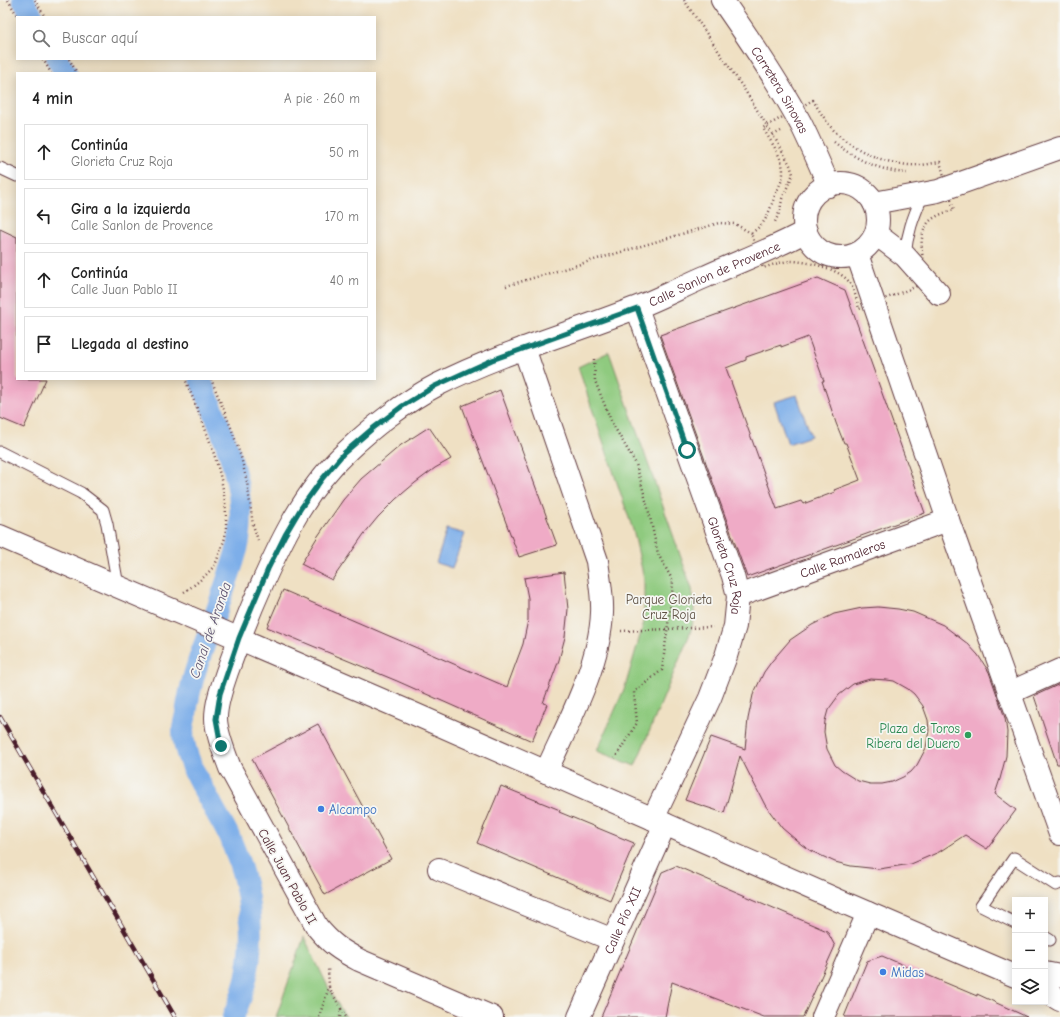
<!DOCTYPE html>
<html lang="es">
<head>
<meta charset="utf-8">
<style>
  body { margin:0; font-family:"Comic Neue",sans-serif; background:#f2f2f2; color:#222 }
  .controls { position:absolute; right:12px; bottom:12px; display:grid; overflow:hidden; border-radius:0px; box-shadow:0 2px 10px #0003 }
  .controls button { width:36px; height:36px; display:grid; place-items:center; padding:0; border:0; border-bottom:1px solid #e0e0e0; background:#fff; color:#222; font:20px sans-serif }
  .stop { position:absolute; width:12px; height:12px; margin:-9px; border:3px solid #0f766e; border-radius:50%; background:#fff }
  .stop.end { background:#0f766e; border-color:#fff; box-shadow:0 1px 4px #0008 }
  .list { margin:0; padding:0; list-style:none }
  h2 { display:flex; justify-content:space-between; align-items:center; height:52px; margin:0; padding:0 16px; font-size:17px }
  h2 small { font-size:13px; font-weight:400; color:#767676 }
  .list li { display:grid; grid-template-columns:26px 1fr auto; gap:12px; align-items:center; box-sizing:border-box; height:56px; margin:0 8px 8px; padding:0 8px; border:1px solid #e0e0e0; border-radius:0px }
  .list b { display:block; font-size:15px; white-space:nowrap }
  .list p { margin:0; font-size:13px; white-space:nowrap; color:#767676 }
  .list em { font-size:13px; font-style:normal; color:#767676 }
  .icon { flex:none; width:22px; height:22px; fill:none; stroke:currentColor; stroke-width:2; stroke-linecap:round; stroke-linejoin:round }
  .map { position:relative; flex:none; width:1060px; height:1017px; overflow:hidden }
  .search { position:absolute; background:#fff; box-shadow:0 2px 10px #0003; left:16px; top:16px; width:360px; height:44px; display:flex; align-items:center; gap:10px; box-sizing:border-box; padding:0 14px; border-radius:0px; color:#767676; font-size:15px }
  .panel { position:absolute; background:#fff; box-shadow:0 2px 10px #0003; left:16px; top:72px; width:360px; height:308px; border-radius:0px }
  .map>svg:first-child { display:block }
  .green { fill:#8fca7f; stroke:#6c7455 }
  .water { fill:#7daee9; stroke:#64668a }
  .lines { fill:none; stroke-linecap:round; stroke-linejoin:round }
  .canal { stroke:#7daee9; stroke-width:22 }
  .building { fill:#efabc6; fill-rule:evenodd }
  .lane-casing { stroke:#633c42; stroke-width:13 }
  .street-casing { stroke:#633c42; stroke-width:24 }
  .secondary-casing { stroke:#633c42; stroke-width:24 }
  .path { stroke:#633c42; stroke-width:2.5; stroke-dasharray:1 3; stroke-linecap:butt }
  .lane { stroke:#fff; stroke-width:11 }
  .street { stroke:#fff; stroke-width:22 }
  .secondary { stroke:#fff; stroke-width:22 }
  .rail-casing { stroke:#4a1f2b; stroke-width:4.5 }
  .rail { stroke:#f6f6f2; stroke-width:3; stroke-dasharray:9; stroke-linecap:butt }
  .route { stroke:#0f766e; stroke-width:5 }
  .leisure-dot { fill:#2e9e5b; stroke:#f6f6f2; stroke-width:1.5 }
  .shop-dot { fill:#3f7fe0; stroke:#f6f6f2; stroke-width:1.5 }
  .labels { text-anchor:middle; stroke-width:3.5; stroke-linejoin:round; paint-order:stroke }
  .street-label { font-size:13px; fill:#4a1f2b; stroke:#f6f6f2 }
  .park-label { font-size:13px; fill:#5f5244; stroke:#f6f6f2 }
  .leisure-label { font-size:13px; fill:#27864d; stroke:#f6f6f2; text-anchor:end }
  .shop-label { font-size:13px; fill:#366cbe; stroke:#f6f6f2; text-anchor:start }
  .water-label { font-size:14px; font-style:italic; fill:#5c516e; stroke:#f6f6f2 }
</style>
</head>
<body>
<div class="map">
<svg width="1060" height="1017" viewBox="0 0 1060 1017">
  <rect width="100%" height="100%" fill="#f6f6f2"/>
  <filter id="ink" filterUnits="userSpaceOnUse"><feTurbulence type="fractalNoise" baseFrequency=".025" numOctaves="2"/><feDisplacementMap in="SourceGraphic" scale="8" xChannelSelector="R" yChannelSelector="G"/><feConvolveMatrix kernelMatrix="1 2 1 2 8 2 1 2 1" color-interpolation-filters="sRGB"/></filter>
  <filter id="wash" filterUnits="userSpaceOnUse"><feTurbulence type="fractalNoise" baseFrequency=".012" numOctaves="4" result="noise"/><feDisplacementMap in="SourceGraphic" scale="16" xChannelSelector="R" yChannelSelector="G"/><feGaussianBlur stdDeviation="0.9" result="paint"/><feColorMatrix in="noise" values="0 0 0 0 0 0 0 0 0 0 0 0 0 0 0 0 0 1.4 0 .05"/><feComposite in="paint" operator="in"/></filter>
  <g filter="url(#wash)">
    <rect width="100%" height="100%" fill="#efe0c3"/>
    <path class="green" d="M609,352L692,589C695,608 695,618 689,636L635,766L597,751L625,687L644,622V579L634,533L578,367Z
      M304,937L332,995L346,1017H276Z"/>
    <path class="water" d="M797,395L811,436L788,444L774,402Z
      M447,529L465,534L452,568L436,563Z"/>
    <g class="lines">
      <path class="canal" d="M23,0L33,17
        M57,59L66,73
        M200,379C221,430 248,484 239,540C238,549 234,558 232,566C225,587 218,607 211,627C200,655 190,683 186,714C185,719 183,725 183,730C183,757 200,782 212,805C218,817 226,828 231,841C255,897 259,961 233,1017"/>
    </g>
    <g id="blocks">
      <path class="building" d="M0,229L17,237V379H46L24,428L0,418Z
        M818,278L845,290L925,513L747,577L660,335ZM808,337L824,381H822L836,423L844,443H846L860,480L834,490L835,492L803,504L801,501L777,509L726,368L746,360V357L781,345V347Z
        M500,390L557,545L519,557L462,406Z
        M429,427L451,459L435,468L415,483L396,499L378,517L364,534L332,580L301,564L318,536L343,500L361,479L401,445Z
        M564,572L568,609L565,637L559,660L543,703L547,704L532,741L397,681L267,627L283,590L507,687L523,644L528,620V598L524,578Z
        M878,607L898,609L913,612L943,625L968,644L978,655L989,672L1005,718L1007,732L1006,756L1000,779L995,794L1016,810L987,849L965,835L939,852L911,864L879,869L851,866L835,862L811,851L802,845L782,828L765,805L740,756L724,813L685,800L711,737L745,749L748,719L753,695L764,672L772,661L790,640L812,625L834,614L862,608ZM870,679L887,680L894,681L908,689L914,694L923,706L928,720L929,730L926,748L917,765L911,772L903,777L892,782L882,784H870L858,781L842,771L835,765L827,749L824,732L825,721L828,710L839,695L853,684Z
        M1060,684V764H1057L1034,696Z
        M318,724L391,859L325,895L252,759Z
        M501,786L560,810L559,812L634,843L610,900L477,843Z
        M676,866L827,931L835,946L803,1017H764L672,982L665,1017H601L662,872Z
        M882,956L977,996V994L1027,1017H844L867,961Z"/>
    </g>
  </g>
  <g filter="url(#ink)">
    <use href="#blocks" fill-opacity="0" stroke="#633c42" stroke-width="1"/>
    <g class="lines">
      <g class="lane-casing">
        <path id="lane" d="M0,168L17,176
          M905,256C907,232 914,216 923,194
          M0,452L81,493L103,510L107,524L118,586
          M1015,923L981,906L1014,858L1056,885L1060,883
          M1045,937L1050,940"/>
      </g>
      <g class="street-casing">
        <g id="street">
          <path d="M874,203L938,191L1060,148"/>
          <path d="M876,234L905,256L939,294"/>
          <path id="s1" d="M637,308L733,576L738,596L735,626L726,656L710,698L653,819"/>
          <path d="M524,348L597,561C599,578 603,596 602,613C600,665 567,725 546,772"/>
          <path id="s2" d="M738,596L948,520"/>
          <path d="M1009,693L1060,670"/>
          <path d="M439,869L613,940"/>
          <path id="s3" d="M492,1017L359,960C340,950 331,944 317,927L230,768C225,754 216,733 216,718C216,703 222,687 227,672C235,650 243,629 252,607C276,551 301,494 346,452C371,428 406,401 437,385C500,353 569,334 635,308C660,299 683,286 707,276C740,261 774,249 806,231"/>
          <path id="s4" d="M579,1017L665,824"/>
          <path d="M823,1017L868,913"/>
        </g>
      </g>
      <g class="secondary-casing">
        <g id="secondary">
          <path id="s5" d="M722,0C750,40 778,81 801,124C811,144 820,165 829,186"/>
          <circle cx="841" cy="220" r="37"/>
          <path d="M857,254L948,520L1060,834"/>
          <path d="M0,536L410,712L840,901L1015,976"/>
          <path d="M1045,973L1060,976"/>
          <path d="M1045,991L1060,1000"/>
        </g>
      </g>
      <path class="path" d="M8,0L18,17
        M35,0L45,17
        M684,0L744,89L779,145L790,165L793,174L782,199L780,211L775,222
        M43,59L51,73
        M69,59L77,73
        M813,100C818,109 824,118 830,126C849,149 889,167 919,165C926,165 933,163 940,162L954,210C946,212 937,215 931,220C920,229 920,249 924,261C926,266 930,270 933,274L915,287L859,309C857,301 855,292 851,285C843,269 807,261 790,261C780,262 772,265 763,268L751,233C768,223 769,210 776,193C779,186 783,180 783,172C783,157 770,141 763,128Z
        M773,135L781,131
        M834,142C855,159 880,171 907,173
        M506,286L719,223L735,224L751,233
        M594,359L595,381L612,423L636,464L648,508L658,554L673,581L672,594L662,670L634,692L637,723L615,758
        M211,379L232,430L241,457L247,482L253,525L258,540
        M184,592C195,585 206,576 214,566C217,562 218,556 220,552C221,547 224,542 225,537C232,486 204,426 185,379
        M621,631L713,627
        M329,987L341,1009L340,1017
        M341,1009L346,1017
        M319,1017L329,987L328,967"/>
      <use href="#lane" class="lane"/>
      <use href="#street" class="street"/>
      <use href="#secondary" class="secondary"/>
      <g class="rail-casing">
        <path id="rail" d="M0,717L175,1017"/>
      </g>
      <use href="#rail" class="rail"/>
    </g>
  </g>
  <g class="lines" filter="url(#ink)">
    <path class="route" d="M221,746L216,719L220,694L239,638L268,569L285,535L301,508L322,479L344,453L372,429L401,407L435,386L492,360L637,308L687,450"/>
  </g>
  <circle class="leisure-dot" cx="968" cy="735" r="4"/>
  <g class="shop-dot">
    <circle cx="321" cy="809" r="4"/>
    <circle cx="883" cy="972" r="4"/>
  </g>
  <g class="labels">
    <g class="street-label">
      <text dy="5" stroke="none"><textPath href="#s5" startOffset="107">Carretera Sinovas</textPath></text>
      <text dy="5" stroke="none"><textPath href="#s3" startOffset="1144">Calle Sanlon de Provence</textPath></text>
      <text dy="5" stroke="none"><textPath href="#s2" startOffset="111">Calle Ramaleros</textPath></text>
      <text dy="5" stroke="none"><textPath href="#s1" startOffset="273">Glorieta Cruz Roja</textPath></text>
      <text transform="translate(288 876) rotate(61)" y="5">Calle Juan Pablo II</text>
      <text dy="5" stroke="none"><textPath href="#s4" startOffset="106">Calle Pío XII</textPath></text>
    </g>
    <g class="park-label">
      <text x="669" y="604">Parque Glorieta<tspan x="669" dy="15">Cruz Roja</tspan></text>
    </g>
    <g class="leisure-label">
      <text x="960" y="733">Plaza de Toros<tspan x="960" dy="15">Ribera del Duero</tspan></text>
    </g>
    <g class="shop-label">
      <text x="329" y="814">Alcampo</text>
      <text x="891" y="977">Midas</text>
    </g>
    <g class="water-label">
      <text transform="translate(210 630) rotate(-71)" y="5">Canal de Aranda</text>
    </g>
  </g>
</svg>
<div class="controls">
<button>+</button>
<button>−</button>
<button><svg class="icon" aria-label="layers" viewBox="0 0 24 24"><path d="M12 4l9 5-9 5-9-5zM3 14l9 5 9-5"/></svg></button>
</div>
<div class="stop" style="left:687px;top:450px"></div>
<div class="stop end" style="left:221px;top:746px"></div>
<div class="search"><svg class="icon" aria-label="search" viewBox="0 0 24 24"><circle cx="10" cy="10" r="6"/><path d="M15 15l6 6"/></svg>Buscar aquí</div>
<section class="panel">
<h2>4 min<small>A pie · 260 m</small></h2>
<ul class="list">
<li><svg class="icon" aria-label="ahead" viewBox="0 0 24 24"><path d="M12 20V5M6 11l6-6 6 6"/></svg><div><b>Continúa</b><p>Glorieta Cruz Roja</p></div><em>50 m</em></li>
<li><svg class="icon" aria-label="left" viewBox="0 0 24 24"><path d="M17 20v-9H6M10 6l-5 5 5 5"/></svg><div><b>Gira a la izquierda</b><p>Calle Sanlon de Provence</p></div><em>170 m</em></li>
<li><svg class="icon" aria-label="ahead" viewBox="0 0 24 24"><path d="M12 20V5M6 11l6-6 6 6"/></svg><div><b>Continúa</b><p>Calle Juan Pablo II</p></div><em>40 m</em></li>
<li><svg class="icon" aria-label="arrive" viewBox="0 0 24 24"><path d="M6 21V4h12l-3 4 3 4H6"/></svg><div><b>Llegada al destino</b></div></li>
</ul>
</section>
</div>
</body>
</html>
